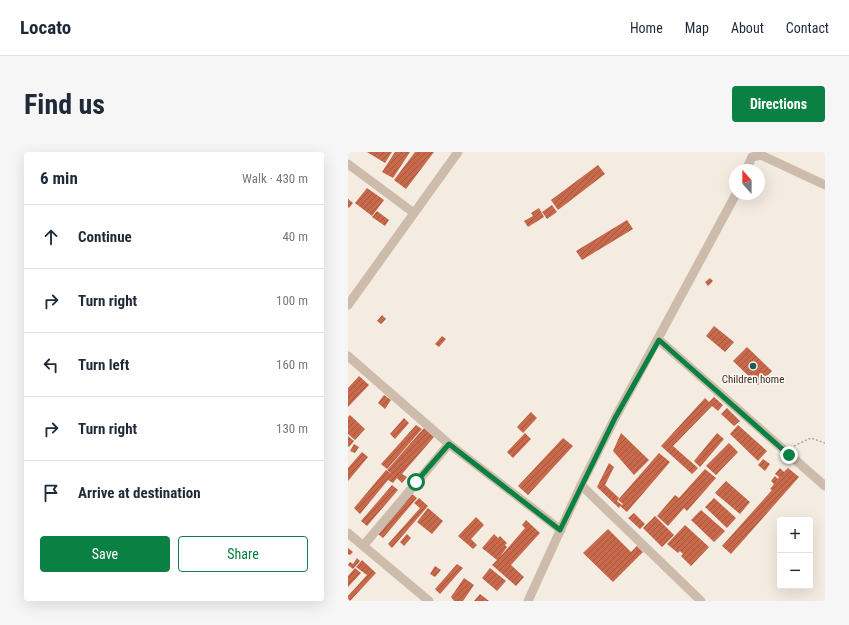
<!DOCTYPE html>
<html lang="en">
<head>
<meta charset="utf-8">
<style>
  body { margin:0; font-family:"Roboto Condensed",sans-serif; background:#f6f6f7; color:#1f2937 }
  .controls { position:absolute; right:12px; bottom:12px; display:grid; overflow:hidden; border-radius:4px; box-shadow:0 4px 16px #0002 }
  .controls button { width:36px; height:36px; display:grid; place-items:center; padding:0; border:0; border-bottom:1px solid #e0e1e3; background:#fff; color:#1f2937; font:20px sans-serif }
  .compass { position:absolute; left:381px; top:12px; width:36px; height:36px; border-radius:50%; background:#fff; box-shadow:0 4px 16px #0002; rotate:339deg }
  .stop { position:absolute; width:12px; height:12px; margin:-9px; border:3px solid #0b8043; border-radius:50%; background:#fff }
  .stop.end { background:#0b8043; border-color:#fff; box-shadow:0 1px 4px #0008 }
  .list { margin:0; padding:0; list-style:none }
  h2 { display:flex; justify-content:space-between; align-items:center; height:52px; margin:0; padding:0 16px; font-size:17px }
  h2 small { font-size:13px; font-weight:400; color:#747a83 }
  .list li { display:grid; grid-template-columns:26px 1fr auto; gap:12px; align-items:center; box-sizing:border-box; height:64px; padding:0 16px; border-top:1px solid #e0e1e3 }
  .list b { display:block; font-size:15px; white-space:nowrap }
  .list em { font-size:13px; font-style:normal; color:#747a83 }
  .actions { display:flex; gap:8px; padding:12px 16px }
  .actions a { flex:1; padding:9px 0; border:1px solid #0b8043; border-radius:4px; text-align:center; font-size:14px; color:#0b8043 }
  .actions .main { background:#0b8043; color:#fff }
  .icon { flex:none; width:22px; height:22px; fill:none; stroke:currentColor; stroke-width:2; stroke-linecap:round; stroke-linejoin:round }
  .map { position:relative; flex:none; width:477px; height:449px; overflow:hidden; border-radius:4px }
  header { display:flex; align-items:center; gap:24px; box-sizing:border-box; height:56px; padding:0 20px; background:#fff; border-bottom:1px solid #e0e1e3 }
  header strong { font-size:19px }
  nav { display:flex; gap:22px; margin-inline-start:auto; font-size:14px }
  .intro { display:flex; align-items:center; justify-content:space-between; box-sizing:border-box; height:96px; padding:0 24px }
  h1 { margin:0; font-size:28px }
  .button { padding:10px 18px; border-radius:4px; background:#0b8043; color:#fff; font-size:14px; font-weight:700 }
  main { display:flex; gap:24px; padding:0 24px }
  aside { flex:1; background:#fff; border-radius:4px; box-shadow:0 4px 16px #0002 }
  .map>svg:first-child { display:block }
  .building { fill:url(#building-hatch) }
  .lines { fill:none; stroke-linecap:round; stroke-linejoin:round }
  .path { stroke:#b9a596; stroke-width:1.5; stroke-dasharray:2 2; stroke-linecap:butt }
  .minor { stroke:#cdbbac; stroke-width:9 }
  .route { stroke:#0b8043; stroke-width:5 }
  .poi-dot { fill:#1f5a5e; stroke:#fbf5ee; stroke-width:1.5 }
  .labels { text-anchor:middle; stroke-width:3.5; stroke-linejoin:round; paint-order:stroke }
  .poi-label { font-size:11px; fill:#3b302b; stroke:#fbf5ee }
</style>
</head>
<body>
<header>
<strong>Locato</strong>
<nav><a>Home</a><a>Map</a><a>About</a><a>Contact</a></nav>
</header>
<div class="intro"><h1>Find us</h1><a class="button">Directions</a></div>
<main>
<aside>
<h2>6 min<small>Walk · 430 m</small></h2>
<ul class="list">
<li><svg class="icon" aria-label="ahead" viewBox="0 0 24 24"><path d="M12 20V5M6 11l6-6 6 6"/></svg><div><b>Continue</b></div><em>40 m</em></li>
<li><svg class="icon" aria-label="right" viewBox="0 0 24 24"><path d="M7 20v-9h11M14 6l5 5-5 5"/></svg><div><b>Turn right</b></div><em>100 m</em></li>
<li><svg class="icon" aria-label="left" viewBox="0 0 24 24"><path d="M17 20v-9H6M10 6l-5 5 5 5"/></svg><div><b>Turn left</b></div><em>160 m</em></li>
<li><svg class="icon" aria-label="right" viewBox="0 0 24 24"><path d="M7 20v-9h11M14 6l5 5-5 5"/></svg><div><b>Turn right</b></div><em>130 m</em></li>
<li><svg class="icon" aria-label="arrive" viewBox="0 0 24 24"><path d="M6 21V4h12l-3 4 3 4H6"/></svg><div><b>Arrive at destination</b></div></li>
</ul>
<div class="actions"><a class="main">Save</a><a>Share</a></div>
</aside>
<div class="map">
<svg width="477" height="449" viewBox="0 0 477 449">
  <defs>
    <pattern id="building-hatch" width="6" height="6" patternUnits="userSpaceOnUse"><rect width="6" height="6" fill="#c8694b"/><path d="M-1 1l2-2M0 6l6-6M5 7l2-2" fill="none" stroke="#a4573f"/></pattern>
  </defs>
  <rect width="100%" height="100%" fill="#f4ebe1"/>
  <path class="building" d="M19,0H44L37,11Z
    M47,0H62L45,26L34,20Z
    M67,0H86L58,37L46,28Z
    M250,13L257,22L210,58L203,48Z
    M19,36L36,48L24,64L7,51Z
    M0,47L5,51L1,56L0,55Z
    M204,53L209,60L199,67L194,60Z
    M191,56L196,65L180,75L176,69L185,64L183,61Z
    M29,59L41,68L37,74L24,65Z
    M279,68L285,77L234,108L228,99Z
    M362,126L365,129L360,134L357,130Z
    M34,163L38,167L33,172L29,169Z
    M366,174L386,190L377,200L358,184Z
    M94,184L98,187L91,195L87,192Z
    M399,195L424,219L410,233L385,209Z
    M11,224L21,233L0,255V236Z
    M36,243L43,248L37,257L30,251Z
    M366,245L375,253L370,259L364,254L325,294L350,316L344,322L313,294L357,246L361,250Z
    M379,256L392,269L386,274L373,262Z
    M183,260L189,266L175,281L169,275Z
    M2,263L17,277L7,288L0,282V265Z
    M56,266L61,271L47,287L42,282Z
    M68,273L74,277L39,317L33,312Z
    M390,273L419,299L410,309L382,282Z
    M76,276L86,285L54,322L59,325L54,331L49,326L45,331L40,328L12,362L6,356L38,318L45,323L39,318Z
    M177,281L183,287L165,306L159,300Z
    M273,281L301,308L286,323L265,299Z
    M369,281L376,287L352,315L346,309Z
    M0,284L6,289L1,295L0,294Z
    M215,286L225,294L180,343L170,334Z
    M381,291L390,300L368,323L358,314Z
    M6,292L11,295L7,301L2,299Z
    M14,300L20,305L0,329V316Z
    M311,301L322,310L279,360L272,354L271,356L249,335L261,311L266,315L257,333L271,346L269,349L274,353L275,352L270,348Z
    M415,307L422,312L417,319L410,313Z
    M432,316L436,320L440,316L451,325L383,402L374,394L424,338L422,337L426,332L423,329L427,324L430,327L431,325L427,322Z
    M357,317L368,326L339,359L336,356L320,374L309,364L327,343L331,346Z
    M378,329L402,350L392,362L367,341Z
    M44,333L50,338L19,374L13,369Z
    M64,342L69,346L35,386L30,382Z
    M71,346L80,354L44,396L40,392L72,356L66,351Z
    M366,346L388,366L379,376L357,355Z
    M80,356L95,369L84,382L69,370Z
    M353,358L377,379L366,390L343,368Z
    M286,361L297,372L292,377L280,366Z
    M307,364L326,383L314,395L295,376Z
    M128,365L136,373L123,387L129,393L125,397L110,384Z
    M178,368L192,381L163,413L176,425L168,434L144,413L149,408L134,396L146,382L150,386L152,384L159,391L157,393L159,395L152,405L177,376L174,373Z
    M337,373L361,395L343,414L333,404L335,402L332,399L330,401L319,392Z
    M260,377L283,400L289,394L295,400L265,430L235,401Z
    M59,382L63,386L56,394L52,390Z
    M0,396L5,400L2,403L0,402Z
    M9,406L12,409L5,417L0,413L2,410L5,412Z
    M14,408L28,421L2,449H0V444L19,423L8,415Z
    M109,412L115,416L92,442L87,437Z
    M87,414L93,418L87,425L82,422Z
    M7,416L13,421L0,435V424Z
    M142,416L158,429L149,439L134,426Z
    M116,426L126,433L115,449H106L103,445Z
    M132,442L141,449H126Z"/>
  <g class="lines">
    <path class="path" d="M446,294L463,286L477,291"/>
    <path class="minor" d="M0,12L66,61
      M398,18L404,5L413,3L477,33
      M0,153L110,0
      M311,188L477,334
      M0,204L101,292L213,378
      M233,333L353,449
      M0,381L81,449
      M15,394L101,292
      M180,449L233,333L267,266L388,42"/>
  </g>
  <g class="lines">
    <path class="route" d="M68,330L101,292L212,378L267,266L311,188L441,303"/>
  </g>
  <circle class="poi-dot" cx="405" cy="214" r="4"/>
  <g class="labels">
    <g class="poi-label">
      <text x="405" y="231">Children home</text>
    </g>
  </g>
</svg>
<div class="controls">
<button>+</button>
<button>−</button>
</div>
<svg class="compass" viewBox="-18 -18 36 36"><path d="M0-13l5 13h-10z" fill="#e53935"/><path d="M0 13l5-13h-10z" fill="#747a83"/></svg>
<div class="stop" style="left:68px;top:330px"></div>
<div class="stop end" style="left:441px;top:303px"></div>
</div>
</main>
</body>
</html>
